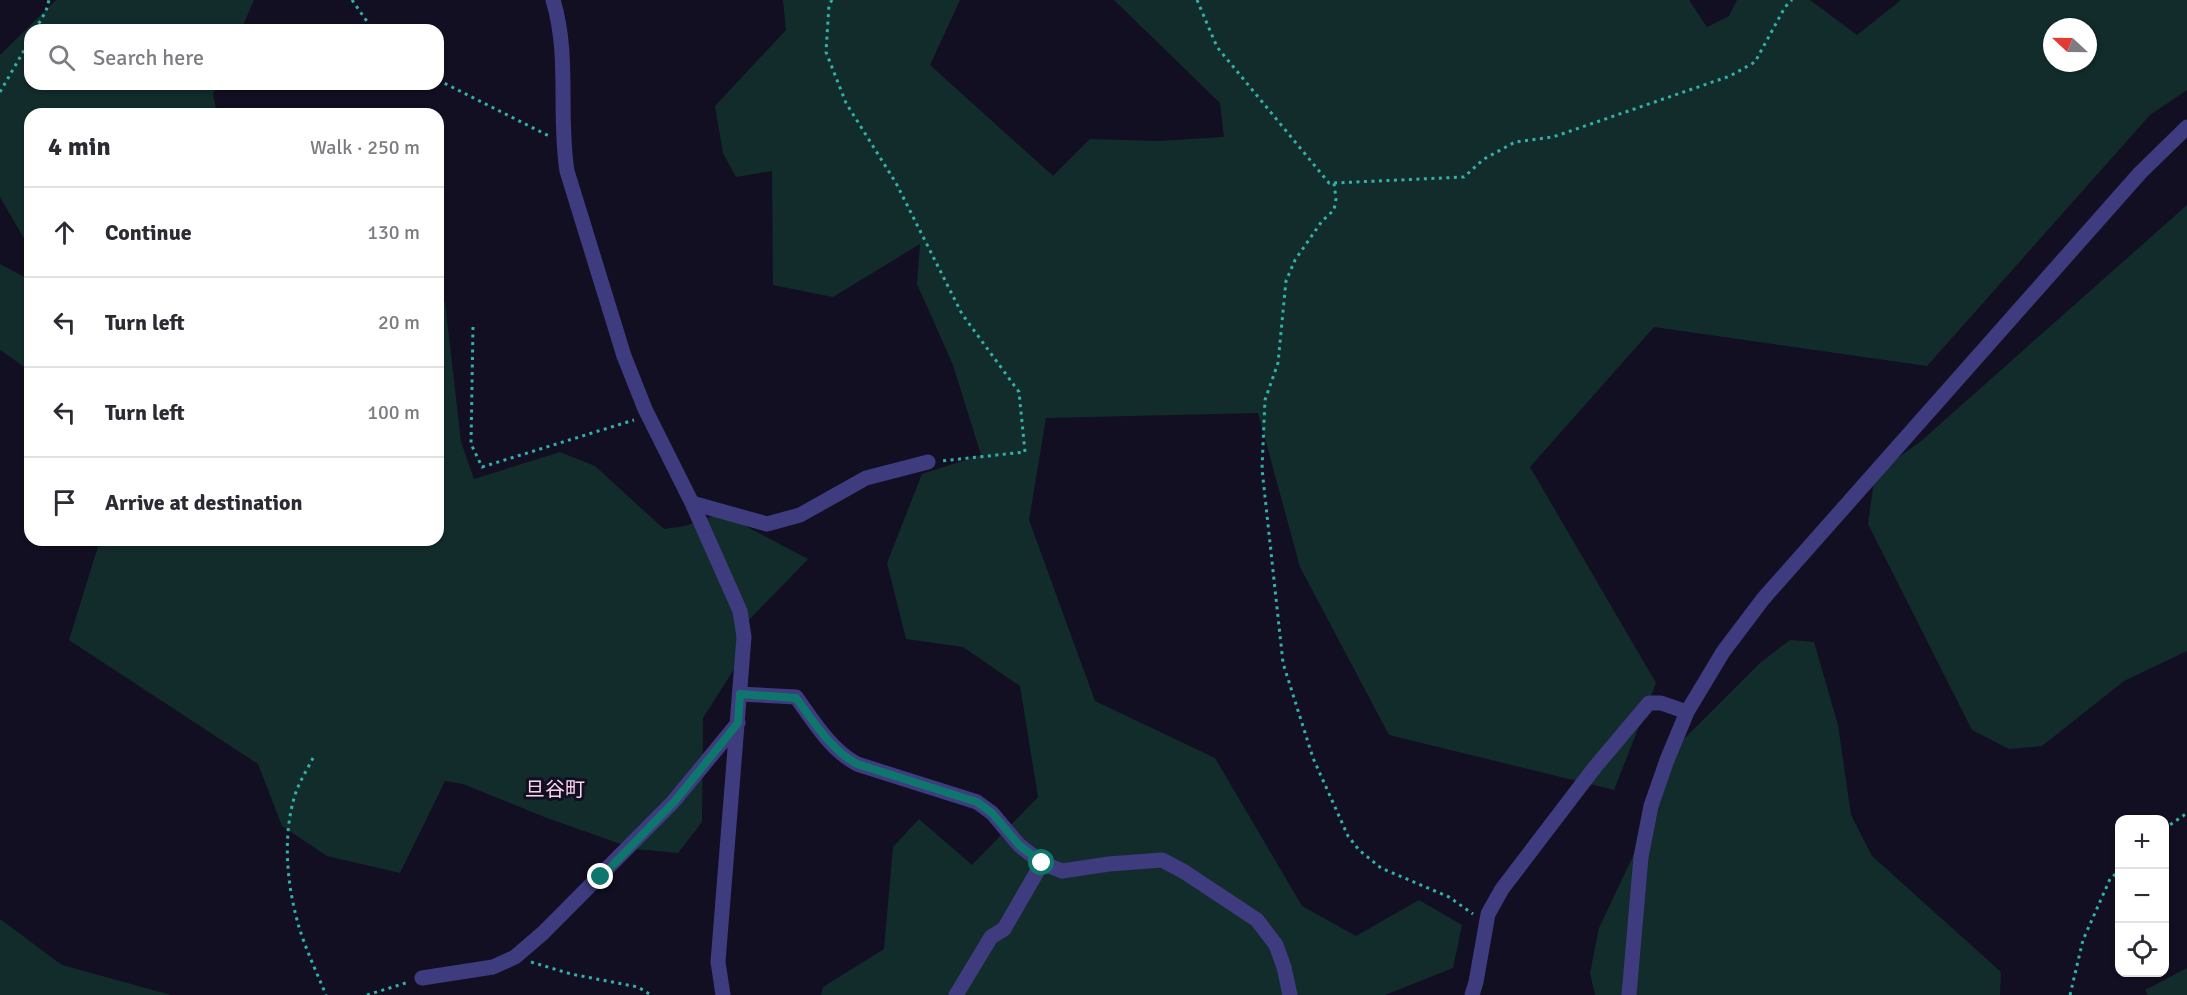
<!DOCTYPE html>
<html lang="en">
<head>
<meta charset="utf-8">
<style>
  body { margin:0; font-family:Signika,"Noto Sans JP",sans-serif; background:#f2f2f3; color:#2b2b33 }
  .controls { position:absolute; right:18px; bottom:18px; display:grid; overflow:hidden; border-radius:12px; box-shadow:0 2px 4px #0004 }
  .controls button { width:54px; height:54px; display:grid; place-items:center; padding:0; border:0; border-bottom:2px solid #e1e1e2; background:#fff; color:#2b2b33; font:30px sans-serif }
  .compass { position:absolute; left:2043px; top:18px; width:54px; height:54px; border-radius:50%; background:#fff; box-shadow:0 2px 4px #0004; rotate:292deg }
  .stop { position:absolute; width:18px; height:18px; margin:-14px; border:4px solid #0f766e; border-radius:50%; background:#fff }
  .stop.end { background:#0f766e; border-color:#fff; box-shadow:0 2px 6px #0008 }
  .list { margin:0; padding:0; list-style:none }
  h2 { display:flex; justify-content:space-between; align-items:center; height:78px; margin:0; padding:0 24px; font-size:26px }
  h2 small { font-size:20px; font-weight:400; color:#7c7c81 }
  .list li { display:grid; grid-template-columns:39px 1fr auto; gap:18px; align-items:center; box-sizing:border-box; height:90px; padding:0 24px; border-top:2px solid #e1e1e2 }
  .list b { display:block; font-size:22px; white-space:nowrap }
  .list em { font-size:20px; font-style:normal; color:#7c7c81 }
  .icon { flex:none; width:33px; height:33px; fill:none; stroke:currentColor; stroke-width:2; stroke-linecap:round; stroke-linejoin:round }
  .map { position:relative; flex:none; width:2187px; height:995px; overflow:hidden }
  .search { position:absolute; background:#fff; box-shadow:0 2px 4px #0004; left:24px; top:24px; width:420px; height:66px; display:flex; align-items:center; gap:15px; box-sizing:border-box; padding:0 21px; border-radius:18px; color:#7c7c81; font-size:22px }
  .panel { position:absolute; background:#fff; box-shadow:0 2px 4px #0004; left:24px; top:108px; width:420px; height:438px; border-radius:18px }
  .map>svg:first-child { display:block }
  .green { fill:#122c2b; fill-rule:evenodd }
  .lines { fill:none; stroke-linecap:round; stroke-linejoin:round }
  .path { stroke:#33b0a9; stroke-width:3; stroke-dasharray:3 4.5; stroke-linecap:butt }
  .minor { stroke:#3f3b7f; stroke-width:15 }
  .route { stroke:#0f766e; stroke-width:8 }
  .labels { text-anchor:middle; stroke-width:6; stroke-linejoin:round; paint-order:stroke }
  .neighbourhood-label { font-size:20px; fill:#fdd3ee; stroke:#120f22 }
</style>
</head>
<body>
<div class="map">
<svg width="2187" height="995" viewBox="0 0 2187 995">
  <rect width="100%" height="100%" fill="#120f22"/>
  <path class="green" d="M56,0H254L241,30H30V84H218L213,94L217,114H30V249L0,197V55Z
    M783,0H960L930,65L1053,176L1090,139L1158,141L1224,137L1220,103L1114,0H1689L1707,27L1729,16L1737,0H1810L1857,35L1901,0H2187V90L2150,115L1927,366L1654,327L1530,467L1656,683L1614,790L1389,735L1300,567L1258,413L1046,418L1029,520L1095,701L1215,758L1302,906L1356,936L1419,900L1462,925L1453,968L1385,995H821L823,987L884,949L893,847L919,819L972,865L1038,797L1020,686L963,647L906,639L887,563L922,474L981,455L953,365L917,284L920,244L833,297L773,285L772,171L736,177L723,153L715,106L786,30ZM2052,27H2088V63H2052Z
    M2187,205V651L2124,681L2042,746L2009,749L1972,730L1868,524L1875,474L1920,442Z
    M0,264L30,280V371L0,350Z
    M438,296L445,302L461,442L474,479L560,452L595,466L664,529L685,526L716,515L740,523L808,559L744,625L736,666L703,718L702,822L678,853L635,849L547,818L463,784L445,781L400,873L327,856L282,826L258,764L69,640L100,540H438Z
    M1790,640L1814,642L1838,725L1851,815L1872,856L2001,972L2000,995H1595L1590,973L1599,928L1651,818L1674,749L1761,662Z
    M0,919L62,965L171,995H0Z
    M2187,968V995H2148L2145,990Z"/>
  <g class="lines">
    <path class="path" d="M352,0L373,30
      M832,0L829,5L826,52L846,103L896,183L962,314L1019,392L1025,452L941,461
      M1197,0L1217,47L1329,183H1334L1336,199L1334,210L1322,221L1295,260L1286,281L1278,363L1265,400L1262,469L1283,663L1313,758L1348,836L1359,850L1381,868L1449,897L1473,914
      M35,30L46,11L49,0
      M438,80L549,136
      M0,92L30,40
      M1334,183L1464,177L1484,159L1515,142L1553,137L1730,76L1755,62L1785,7L1792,0
      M473,327L471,444L482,467L634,420
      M313,758C307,770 299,782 295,795C282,837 287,886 299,927C306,950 317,973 326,995
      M2164,829L2187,813
      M531,962L571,974L638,987L651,995
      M367,995L409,982
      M2070,995L2083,940L2110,879L2120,870"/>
    <path class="minor" d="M553,0C570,55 558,115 567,171L624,356L645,409L692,503L740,611L744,637L718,962L723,995
      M692,503L767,524L800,515L866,478L928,462
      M740,694L796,697C814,722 830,749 857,764L977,802L992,813L1019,845L1042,863L1062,871L1109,864L1162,860L1183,871L1257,920L1276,945L1284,967L1290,995
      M422,978L493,967L515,957L543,933L673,802L738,723
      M956,995L991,937L1004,929L1042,863
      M1472,995L1476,982L1488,914L1502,889L1595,767L1649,703H1661L1687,712
      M1629,995L1641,857L1651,806L1667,760L1687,712L1723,652L1763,599L2140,173L2187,127"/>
  </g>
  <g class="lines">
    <path class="route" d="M601,877L674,802L738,723L740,694L796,698C814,722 830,749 857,764L977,802L992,813L1019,845L1042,863"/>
  </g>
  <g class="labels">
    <g class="neighbourhood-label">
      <text x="555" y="796">旦谷町</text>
    </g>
  </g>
</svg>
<div class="controls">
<button>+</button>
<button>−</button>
<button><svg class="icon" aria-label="locate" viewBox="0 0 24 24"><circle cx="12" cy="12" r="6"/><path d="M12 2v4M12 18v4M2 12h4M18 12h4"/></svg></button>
</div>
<svg class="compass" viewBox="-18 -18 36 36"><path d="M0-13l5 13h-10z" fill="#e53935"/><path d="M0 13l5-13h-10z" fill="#7c7c81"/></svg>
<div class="stop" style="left:1042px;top:863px"></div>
<div class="stop end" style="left:601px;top:877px"></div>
<div class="search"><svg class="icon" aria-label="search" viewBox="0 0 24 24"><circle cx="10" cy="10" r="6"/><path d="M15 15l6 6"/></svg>Search here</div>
<section class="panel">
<h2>4 min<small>Walk · 250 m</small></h2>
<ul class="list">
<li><svg class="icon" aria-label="ahead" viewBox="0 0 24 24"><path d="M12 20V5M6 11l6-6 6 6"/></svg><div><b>Continue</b></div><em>130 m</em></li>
<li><svg class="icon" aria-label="left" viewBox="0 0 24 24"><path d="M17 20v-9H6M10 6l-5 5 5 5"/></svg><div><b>Turn left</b></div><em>20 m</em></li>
<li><svg class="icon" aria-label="left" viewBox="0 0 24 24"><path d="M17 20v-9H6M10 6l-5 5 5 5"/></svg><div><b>Turn left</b></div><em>100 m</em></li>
<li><svg class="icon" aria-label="arrive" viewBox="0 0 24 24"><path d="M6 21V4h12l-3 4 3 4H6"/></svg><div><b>Arrive at destination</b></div></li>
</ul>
</section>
</div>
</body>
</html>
